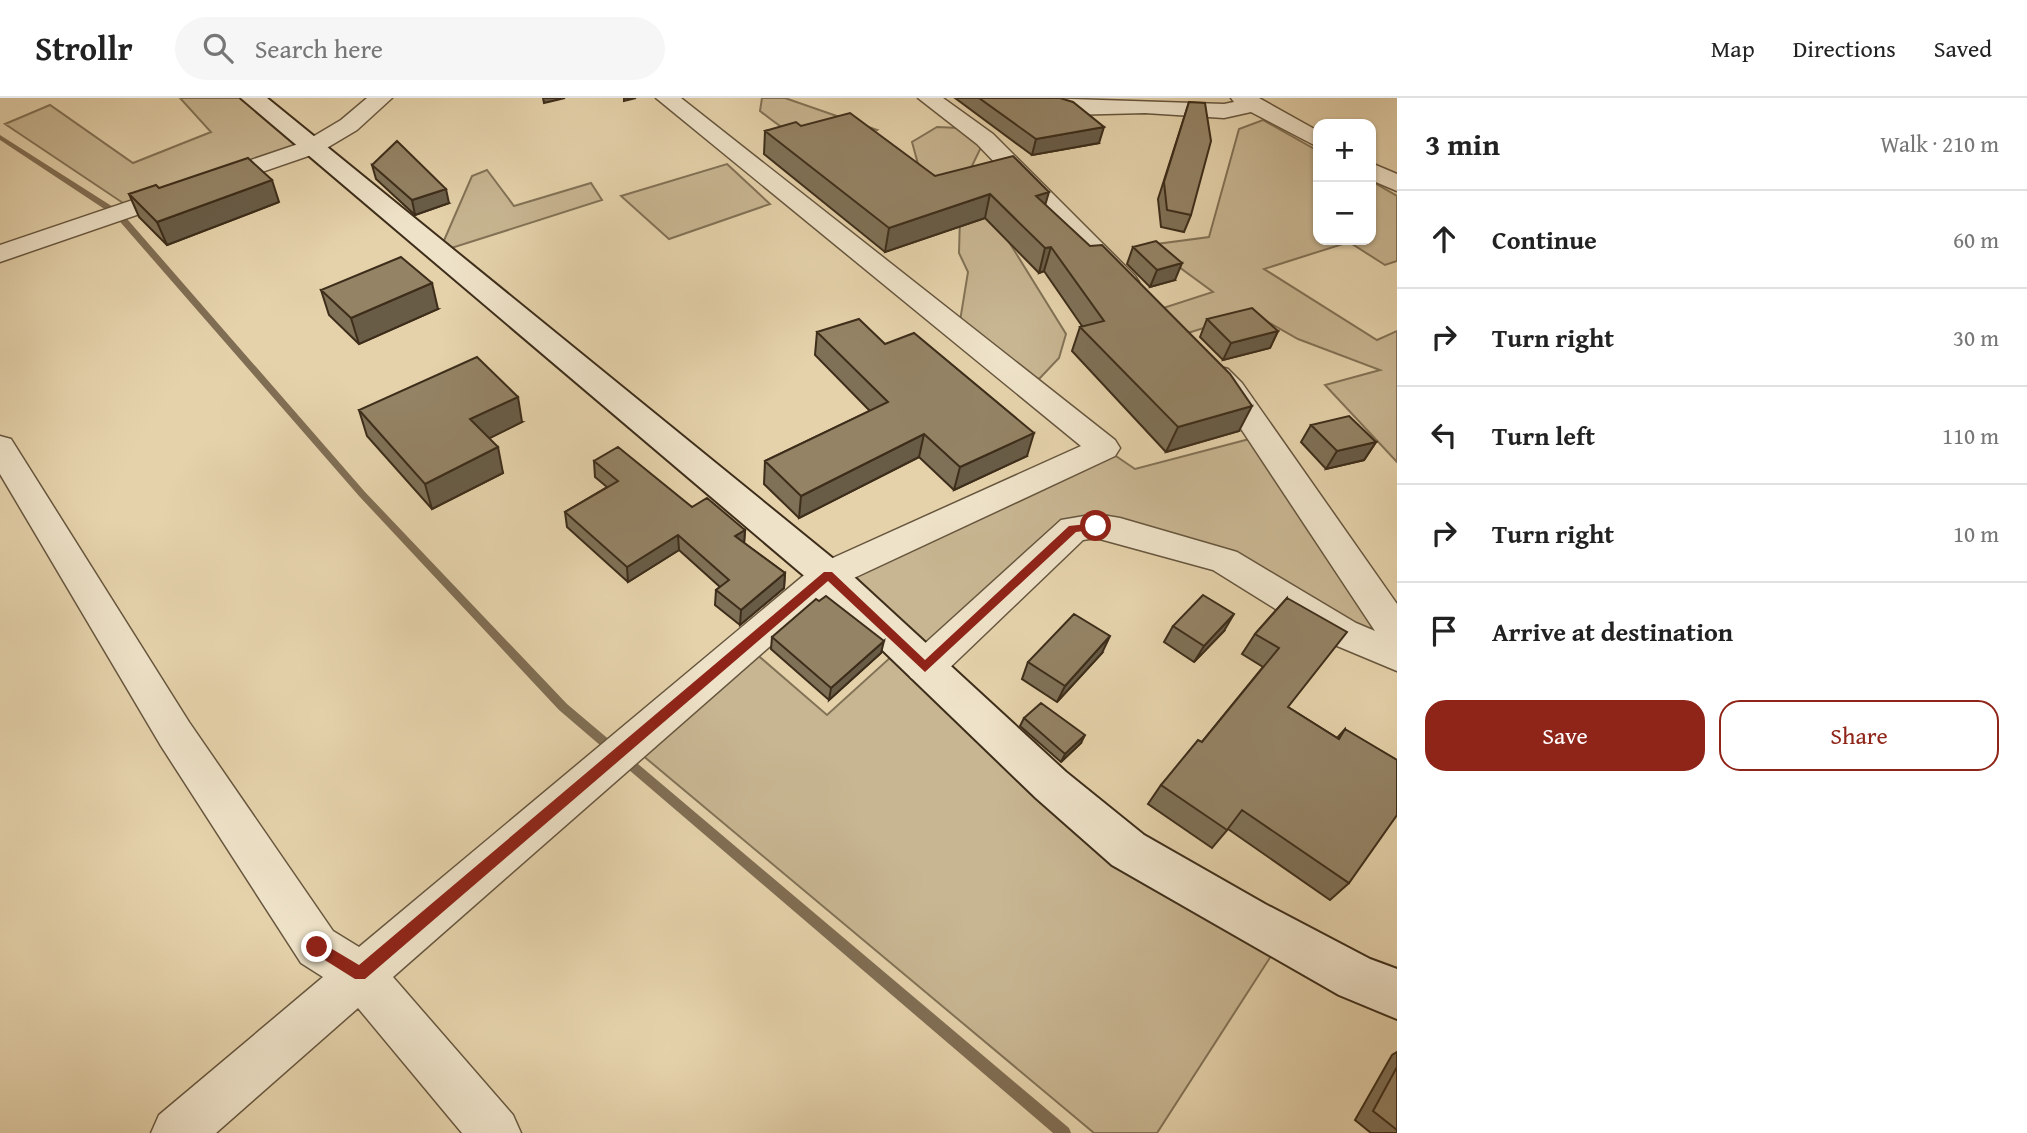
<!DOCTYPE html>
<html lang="en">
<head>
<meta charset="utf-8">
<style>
  body { margin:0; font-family:"Gentium Book Plus",serif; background:#f6f6f6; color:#222 }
  .controls { position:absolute; right:21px; top:21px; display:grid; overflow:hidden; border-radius:14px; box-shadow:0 2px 5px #0004 }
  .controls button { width:63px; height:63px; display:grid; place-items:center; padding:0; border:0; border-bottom:2px solid #e0e0e0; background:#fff; color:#222; font:35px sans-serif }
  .stop { position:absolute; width:21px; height:21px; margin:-16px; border:5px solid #8f2418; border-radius:50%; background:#fff }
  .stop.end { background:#8f2418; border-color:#fff; box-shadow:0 2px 7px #0008 }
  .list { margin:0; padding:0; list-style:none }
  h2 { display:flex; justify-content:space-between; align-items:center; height:91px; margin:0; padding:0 28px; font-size:30px }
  h2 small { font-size:23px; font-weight:400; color:#767676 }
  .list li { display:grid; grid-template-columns:46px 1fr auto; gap:21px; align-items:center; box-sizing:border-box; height:98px; padding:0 28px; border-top:2px solid #e0e0e0 }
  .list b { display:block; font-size:26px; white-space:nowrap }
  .list em { font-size:23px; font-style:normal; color:#767676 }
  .actions { display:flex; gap:14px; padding:21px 28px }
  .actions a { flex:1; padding:16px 0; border:2px solid #8f2418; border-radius:21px; text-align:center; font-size:24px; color:#8f2418 }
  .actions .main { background:#8f2418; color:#fff }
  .icon { flex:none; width:38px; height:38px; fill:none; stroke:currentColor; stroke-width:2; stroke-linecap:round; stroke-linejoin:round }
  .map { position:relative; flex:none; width:1397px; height:1035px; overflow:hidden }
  header { display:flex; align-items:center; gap:42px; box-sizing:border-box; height:98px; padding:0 35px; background:#fff; border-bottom:2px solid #e0e0e0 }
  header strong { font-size:33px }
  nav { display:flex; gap:38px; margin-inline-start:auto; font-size:24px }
  .search { width:490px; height:63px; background:#f6f6f6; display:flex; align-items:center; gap:18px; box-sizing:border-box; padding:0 24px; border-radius:38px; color:#767676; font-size:26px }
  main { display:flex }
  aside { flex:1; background:#fff }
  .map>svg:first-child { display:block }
  .green { fill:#c8b692; stroke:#827256; stroke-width:2 }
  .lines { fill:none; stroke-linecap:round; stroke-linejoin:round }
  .stream { fill:#806e54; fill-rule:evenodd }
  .street-casing { stroke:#67563e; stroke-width:3 }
  .secondary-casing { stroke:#3d2d1a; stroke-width:4 }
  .street { fill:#eee2c8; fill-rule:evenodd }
  .secondary { fill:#eee2c8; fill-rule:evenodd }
  .wall { fill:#7f7157; stroke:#3d2d1a; stroke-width:2 }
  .shaded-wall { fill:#685c47; stroke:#3d2d1a; stroke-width:2 }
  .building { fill:#948365; stroke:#3d2d1a; stroke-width:2 }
  .route { fill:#8f2418 }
</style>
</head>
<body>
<header>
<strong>Strollr</strong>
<div class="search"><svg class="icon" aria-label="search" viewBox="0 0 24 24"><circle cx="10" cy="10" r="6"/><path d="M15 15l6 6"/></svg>Search here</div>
<nav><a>Map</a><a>Directions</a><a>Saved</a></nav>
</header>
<main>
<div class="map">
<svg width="1397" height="1035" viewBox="0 0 1397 1035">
  <rect width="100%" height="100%" fill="#e5d2ab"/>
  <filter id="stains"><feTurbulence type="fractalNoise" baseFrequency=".00286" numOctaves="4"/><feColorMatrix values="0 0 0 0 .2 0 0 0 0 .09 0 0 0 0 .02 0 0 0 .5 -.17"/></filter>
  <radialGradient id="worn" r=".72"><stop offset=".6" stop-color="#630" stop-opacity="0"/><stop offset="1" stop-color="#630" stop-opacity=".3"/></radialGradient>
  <path class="green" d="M180,0H253L312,49L132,111L5,26L50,7L133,65L211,34Z
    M762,0H785L877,32C863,39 822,45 807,41C790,37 774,24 760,13Z
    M1263,22L1318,53V142H1371V83L1397,98V163L1385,167L1349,144L1264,171L1377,242L1397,233V364L1325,287L1380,272L1298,241L1252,215L1178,238L1154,213L1213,194L1149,147L1209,139L1239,31Z
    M937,29L960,30L985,41L970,72L1009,144L1066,236L1059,260L1039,281L990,259L960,223L968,174L959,155L960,119L918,66L912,44Z
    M727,66L770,106L669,141L621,98Z
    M487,72L514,108L591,85L602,102L439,154L472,78Z
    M1261,338L1397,552L1225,463L1096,428L934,561L833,482L1104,350L1135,371Z
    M746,547L827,617L903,548L1020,658L1282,841L1157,1035H1094L629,646Z"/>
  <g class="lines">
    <path class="stream" d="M0,37L121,114L365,394L567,606L1069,1030L1071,1035H1053L559,612L359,398L115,118L0,42Z"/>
    <g class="street-casing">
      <path id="street" d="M367,0H392L357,32L320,54L0,164V147L304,44L341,22Z
        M656,0H681L1115,342L1120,350L1115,358L841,486L393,879L513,1017L521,1035H462L358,910L216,1035H151L159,1017L323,879L301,865L161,648L0,376V338L11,341L189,624L333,833L359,849L815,468L1081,348Z
        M918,0H943L993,36L1135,178L1139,184L1135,190H1115L977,46Z
        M1040,0L1224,6L1234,4L1231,0H1259L1318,33V49L1251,14L1224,20L1145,15L1067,17L1059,15Z
        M1371,65L1397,76V93L1371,82Z
        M1217,268L1228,271L1242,285L1397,506V573L1330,545L1213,472L1096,440L1083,442L939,580L925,584L911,580L906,569L911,558L1061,422L1096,416L1120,420L1237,454L1356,525L1375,533L1220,299L1202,278L1206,271Z"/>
    </g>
    <g class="secondary-casing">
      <path id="secondary" d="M241,0H267L841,467L1066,674L1144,737L1265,806L1370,861L1397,871V921L1339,897L1112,767L1036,700L815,487Z"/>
    </g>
    <use href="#street" class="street"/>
    <use href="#secondary" class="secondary"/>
  </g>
  <path class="wall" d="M955,0H1060L1099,45L1032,57Z
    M1189,4L1191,117L1184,134L1161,129L1158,101Z
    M801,28L935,78L1045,107L1239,333L1166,354L1072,253L1080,229L1082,228L1044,173L1039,175L985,120L885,154L764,56L765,33Z
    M372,67L449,105L415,117L376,81Z
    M159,90L279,104L167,147L139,119L129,96Z
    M1133,149L1175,182L1150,189L1127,166Z
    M321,192L438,211L359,246L329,217Z
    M1207,221L1278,233L1270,250L1223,262L1200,239Z
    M817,234L885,246L1027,358L954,392L919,359L799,420L764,386L765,363L870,313L815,257Z
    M359,312L522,324L489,340L503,375L432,411L367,338Z
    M1311,327L1376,344L1364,362L1326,371L1301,344Z
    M594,363L692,409L745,432L744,445L785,475L784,490L740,527L715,507L716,492L720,489L679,452L628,484L567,429L565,414L607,389L595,379Z
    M1287,500L1288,609L1337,640L1345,631L1349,785L1330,802L1228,731L1212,750L1148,706L1161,687L1202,644L1263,569L1242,556L1255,536Z
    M1173,528L1224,533L1194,564L1164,544Z
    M772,539L881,555L829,602L771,551Z
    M1102,555L1057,604L1022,581L1028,564Z
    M1024,620L1081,645L1061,664L1020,628Z
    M1397,954V1035H1371L1355,1022L1392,957Z"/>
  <path class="shaded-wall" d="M543,0H565L544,5Z
    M624,0H636L624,3Z
    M1104,29L1099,45L1032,57L1036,41Z
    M272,82L279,104L167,147L157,124Z
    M446,91L449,105L415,117L412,102Z
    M1049,94L1042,118L1036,98Z
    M990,96L985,120L885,154L889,130Z
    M1051,149L1044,173L1039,175L1045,150Z
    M1182,165L1175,182L1150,189L1157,172Z
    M432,185L438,211L359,246L351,220Z
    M1278,233L1270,250L1223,262L1231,245Z
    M518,299L522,324L476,347L470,321Z
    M1252,308L1239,333L1166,354L1178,329Z
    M1034,335L1027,358L954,392L960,369Z
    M924,336L919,359L799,420L801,398Z
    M1376,344L1364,362L1326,371L1337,353Z
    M498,349L503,375L432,411L425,386Z
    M745,432L744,447L735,438Z
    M678,437L679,452L628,484L627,469Z
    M785,475L784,490L740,527L741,512Z
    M1234,516L1224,533L1194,564L1204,548Z
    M1110,538L1102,555L1057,604L1065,588Z
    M884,543L881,555L829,602L831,590Z
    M1085,637L1081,645L1061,664L1065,656Z"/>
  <path class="building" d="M979,0H1060L1073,4L1104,29L1036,41Z
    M1189,4L1205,5L1211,43L1191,117L1167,112L1164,84Z
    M850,15L935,78L1013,58L1049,94L1036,98L1090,148L1102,147L1230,276L1252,308L1178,329L1080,229L1104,223L1051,149L1045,150L990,96L889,130L765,33L796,24L801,28Z
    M397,43L446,91L412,102L372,67Z
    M248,60L272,82L157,124L129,96L156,87L159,90Z
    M1156,143L1182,165L1157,172L1133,149Z
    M401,159L432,185L351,220L321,192Z
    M1252,210L1278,233L1231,245L1207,221Z
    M859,221L885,246L914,235L1034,335L960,369L924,336L801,398L765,363L888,304L817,234Z
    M477,259L518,299L470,321L498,349L425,386L359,312Z
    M1349,318L1376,344L1337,353L1311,327Z
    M618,349L692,409L707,400L745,432L735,438L785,475L741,512L716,492L729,482L678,437L627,469L565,414L618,383L594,363Z
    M1203,497L1234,516L1204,548L1173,528Z
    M826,498L884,543L831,590L772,539L816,501L819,503Z
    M1287,500L1347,534L1288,609L1339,641L1345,631L1397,662V717L1349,785L1242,712L1227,732L1161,687L1198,642L1202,644L1279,550L1255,536Z
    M1074,516L1110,538L1065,588L1028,564Z
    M1041,605L1085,637L1065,656L1024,620Z
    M1397,969V1032L1373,1013Z"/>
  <path class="route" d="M1096,425L1101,428L1099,431L1076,434L925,574L828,483L365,881H355L312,854V844L317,842L359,867L824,474H832L925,562L1069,428Z"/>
  <rect width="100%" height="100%" filter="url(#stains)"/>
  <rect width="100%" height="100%" fill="url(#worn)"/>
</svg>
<div class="controls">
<button>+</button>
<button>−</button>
</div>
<div class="stop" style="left:1096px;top:428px"></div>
<div class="stop end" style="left:317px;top:849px"></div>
</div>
<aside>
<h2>3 min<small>Walk · 210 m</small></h2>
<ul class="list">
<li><svg class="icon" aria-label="ahead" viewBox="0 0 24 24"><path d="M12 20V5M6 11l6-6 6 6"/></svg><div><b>Continue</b></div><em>60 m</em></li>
<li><svg class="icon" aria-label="right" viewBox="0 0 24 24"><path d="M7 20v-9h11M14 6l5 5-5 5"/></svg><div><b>Turn right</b></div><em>30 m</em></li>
<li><svg class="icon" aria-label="left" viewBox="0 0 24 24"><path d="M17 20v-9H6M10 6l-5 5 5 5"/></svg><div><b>Turn left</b></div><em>110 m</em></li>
<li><svg class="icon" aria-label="right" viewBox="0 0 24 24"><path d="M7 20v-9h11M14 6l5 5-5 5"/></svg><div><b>Turn right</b></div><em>10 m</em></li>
<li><svg class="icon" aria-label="arrive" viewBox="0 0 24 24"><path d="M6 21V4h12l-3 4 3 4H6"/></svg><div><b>Arrive at destination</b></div></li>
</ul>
<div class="actions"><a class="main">Save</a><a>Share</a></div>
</aside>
</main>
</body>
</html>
